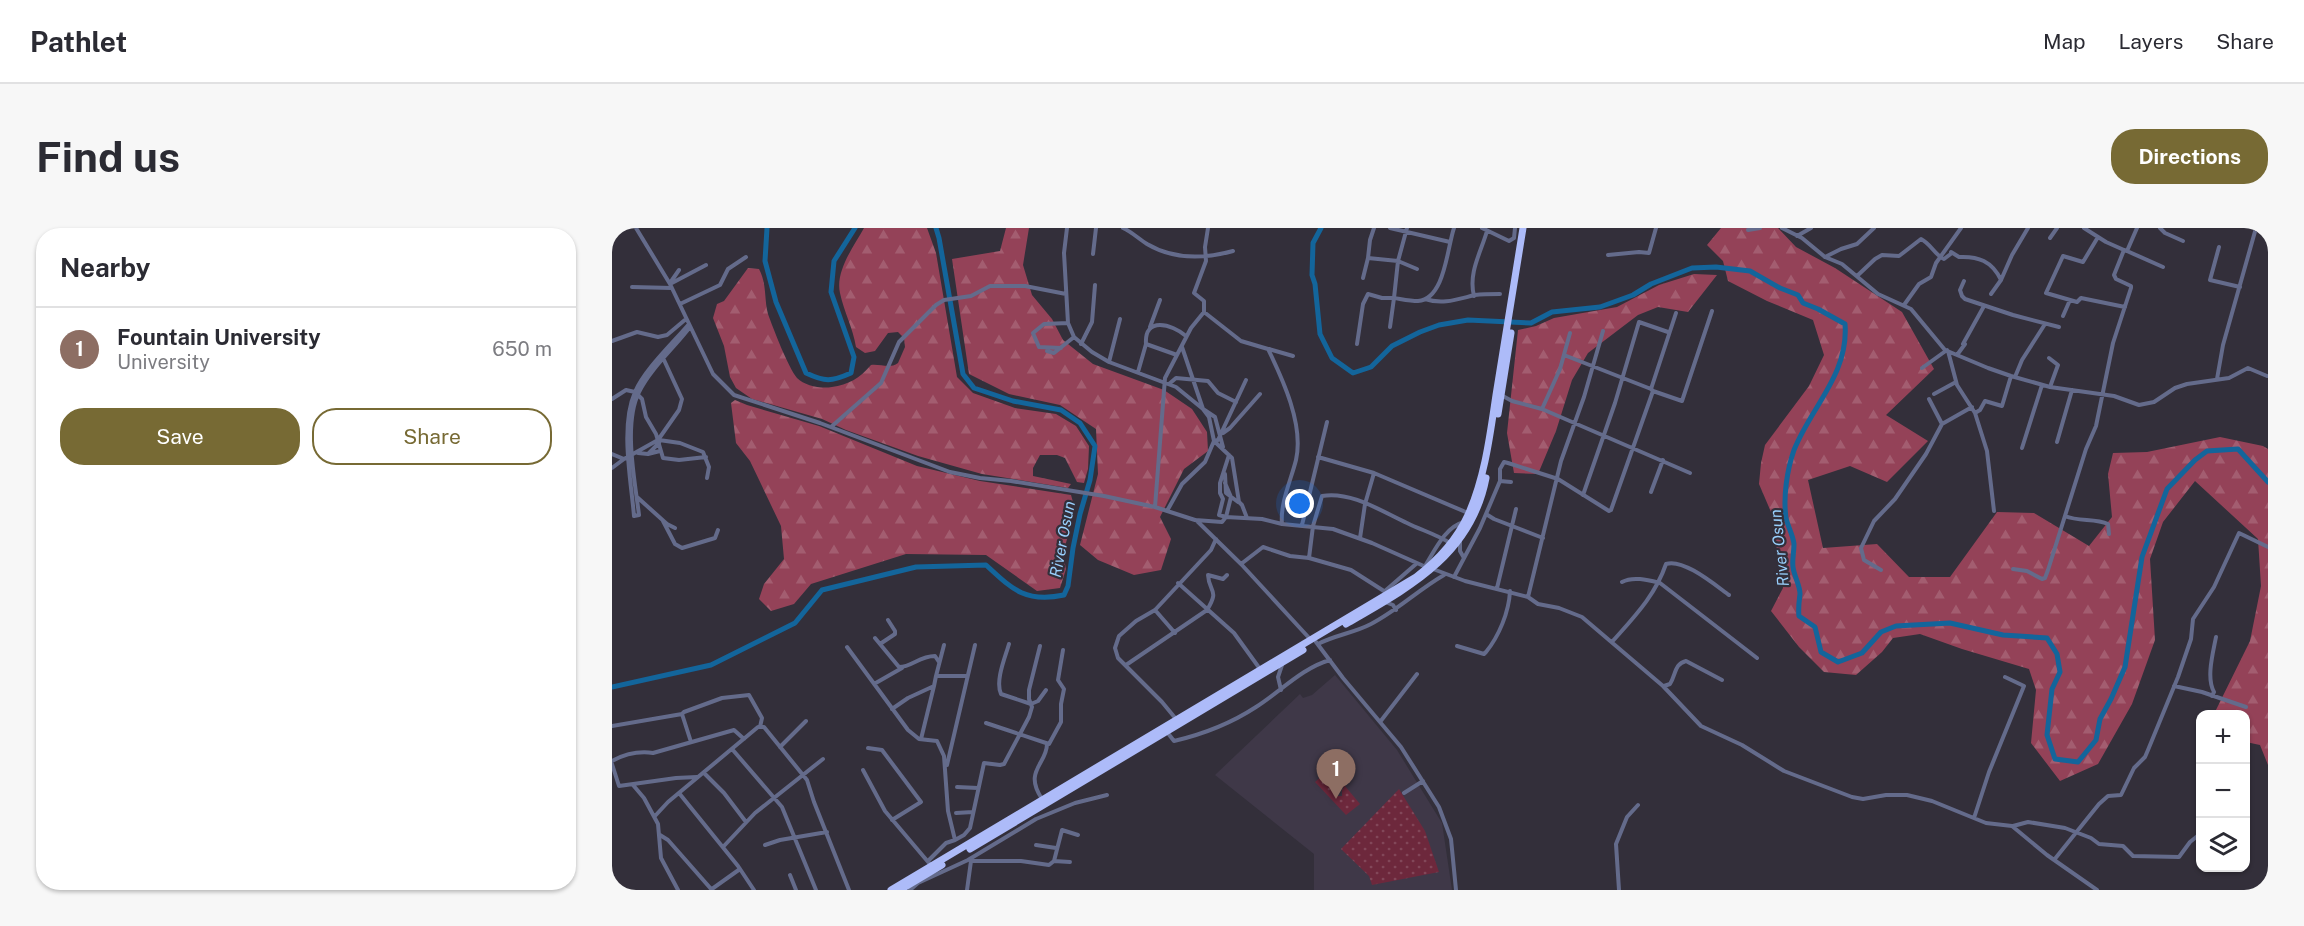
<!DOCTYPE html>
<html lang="en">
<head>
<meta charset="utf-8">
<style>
  body { margin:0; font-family:"Public Sans",sans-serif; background:#f7f7f7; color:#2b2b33 }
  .controls { position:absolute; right:18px; bottom:18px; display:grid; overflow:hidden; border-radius:12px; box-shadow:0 2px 4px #0004 }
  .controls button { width:54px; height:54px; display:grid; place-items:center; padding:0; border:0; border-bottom:2px solid #e1e1e2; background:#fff; color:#2b2b33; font:30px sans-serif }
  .you { position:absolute; left:688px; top:276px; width:21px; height:21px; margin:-15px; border:4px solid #fff; border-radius:50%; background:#1a73e8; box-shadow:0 0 0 9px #1a73e833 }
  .badge { display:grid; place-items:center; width:39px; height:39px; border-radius:50%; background:#776a34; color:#fff; font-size:20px; font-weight:700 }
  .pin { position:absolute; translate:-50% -50px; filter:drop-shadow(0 2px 3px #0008) }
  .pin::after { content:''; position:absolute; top:32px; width:21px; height:18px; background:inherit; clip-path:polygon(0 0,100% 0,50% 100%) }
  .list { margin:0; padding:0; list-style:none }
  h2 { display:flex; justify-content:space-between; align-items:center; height:78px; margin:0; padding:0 24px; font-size:26px }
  h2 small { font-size:20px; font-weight:400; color:#7c7c81 }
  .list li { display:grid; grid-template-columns:39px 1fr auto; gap:18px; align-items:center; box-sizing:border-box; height:84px; padding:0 24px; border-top:2px solid #e1e1e2 }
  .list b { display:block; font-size:22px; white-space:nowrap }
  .list p { margin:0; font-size:20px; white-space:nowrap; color:#7c7c81 }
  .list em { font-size:20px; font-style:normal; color:#7c7c81 }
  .actions { display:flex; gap:12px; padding:18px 24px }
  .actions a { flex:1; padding:14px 0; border:2px solid #776a34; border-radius:24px; text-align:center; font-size:21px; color:#776a34 }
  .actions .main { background:#776a34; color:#fff }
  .icon { flex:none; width:33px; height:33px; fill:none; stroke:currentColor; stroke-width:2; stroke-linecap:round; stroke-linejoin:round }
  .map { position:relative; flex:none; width:1656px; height:662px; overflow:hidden; border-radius:24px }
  header { display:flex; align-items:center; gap:36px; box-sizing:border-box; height:84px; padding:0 30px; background:#fff; border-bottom:2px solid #e1e1e2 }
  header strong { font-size:28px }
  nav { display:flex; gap:33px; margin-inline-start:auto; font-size:21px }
  .intro { display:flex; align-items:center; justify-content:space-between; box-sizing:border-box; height:144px; padding:0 36px }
  h1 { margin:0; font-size:42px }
  .button { padding:15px 27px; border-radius:24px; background:#776a34; color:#fff; font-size:21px; font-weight:700 }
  main { display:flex; gap:36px; padding:0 36px }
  aside { flex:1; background:#fff; border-radius:24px; box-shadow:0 2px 4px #0004 }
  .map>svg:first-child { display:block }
  .built { fill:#3f3848 }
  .green { fill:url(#green-dots) }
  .forest { fill:url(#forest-firs) }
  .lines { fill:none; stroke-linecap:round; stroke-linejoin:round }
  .river { stroke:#13659b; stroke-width:5 }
  .minor { stroke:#646b8b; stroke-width:4 }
  .major { stroke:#95a3e4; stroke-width:5 }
  .highway { stroke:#adbbf9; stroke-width:7 }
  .labels { text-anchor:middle; stroke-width:4.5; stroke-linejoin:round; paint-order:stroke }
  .water-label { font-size:16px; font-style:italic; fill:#98cffc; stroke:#332f3a }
</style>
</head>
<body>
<header>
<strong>Pathlet</strong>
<nav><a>Map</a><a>Layers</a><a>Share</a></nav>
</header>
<div class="intro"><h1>Find us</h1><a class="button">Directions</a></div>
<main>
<aside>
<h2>Nearby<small></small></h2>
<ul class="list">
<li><span class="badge" style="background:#8d6e63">1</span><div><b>Fountain University</b><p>University</p></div><em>650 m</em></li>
</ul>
<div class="actions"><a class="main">Save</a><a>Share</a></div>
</aside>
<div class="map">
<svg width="1656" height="662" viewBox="0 0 1656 662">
  <defs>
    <pattern id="green-dots" width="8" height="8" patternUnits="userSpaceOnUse" patternTransform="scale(1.5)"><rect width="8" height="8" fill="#6d283c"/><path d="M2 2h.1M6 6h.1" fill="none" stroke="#824759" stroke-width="1.8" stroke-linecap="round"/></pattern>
    <pattern id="forest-firs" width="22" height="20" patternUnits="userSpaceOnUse" patternTransform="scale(1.5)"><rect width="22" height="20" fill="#944258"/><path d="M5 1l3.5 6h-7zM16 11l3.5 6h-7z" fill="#a35d70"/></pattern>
  </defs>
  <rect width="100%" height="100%" fill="#332f3a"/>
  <path class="built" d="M723,447L785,522L830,595L840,662H702V626L603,547L688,466L691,470L700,467Z"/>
  <path class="green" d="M718,541L733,558L729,561L724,562L712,547Z
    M711,547L723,563V568H730V562L733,558L748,576L734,587L703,554Z
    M787,561L813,603L827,644L760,657L757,648L729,621Z"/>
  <path class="forest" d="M252,0H315L324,25L345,149L361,165L403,180L444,186L464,198L477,218L476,241L472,255L465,254L453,230L445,227H428L421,240V248L459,256L456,260L370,246L306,228L234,202L210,191L140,171L124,160L118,149L112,118L101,90L105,76L112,73L136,40L147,41C155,56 152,71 156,86C161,100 176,139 185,150C193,158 209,161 220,159C236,157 248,150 259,137C269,136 278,141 286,135L293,119L292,110L286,104L276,105L263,123L253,125L244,119C241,100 232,84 228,65C223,43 242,18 252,0Z
    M394,0H417L411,37L420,67L440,91L451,112L481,136L552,162L580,181L595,204L596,223L572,241L548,289L559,311L549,342L522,347L486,332L468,317L486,246L484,201L448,177L397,166L357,146L340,31L388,23Z
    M1109,0H1166L1184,19L1223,40L1290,84L1322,141L1274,187L1316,213L1275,254L1238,238L1196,252L1211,320L1265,316L1297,349H1338L1385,284L1422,285L1477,318L1500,289L1496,246L1501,225L1535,224L1608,209L1651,218L1656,221V537L1648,517L1634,514V487L1602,486L1638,413L1649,358L1646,311L1583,253L1551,294L1538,331L1543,412L1520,476L1486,536L1448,553L1419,515L1424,462L1417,441L1350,421L1308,406L1281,410L1270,424L1244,447L1212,444L1187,419L1159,383L1171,360L1159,284L1147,256L1149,235L1153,217L1197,158L1212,127L1201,92L1155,73L1116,53L1111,33L1095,17Z
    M1082,46L1105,47L1076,84L1046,79L1026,87L976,125L960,152L944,203L926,246L902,245L895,205L906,102L924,98L942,90L1005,79L1047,57Z
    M123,172L135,177L207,198L305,238L368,253L459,267L461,274L458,300L451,326L454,341L448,360L425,363L374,327L294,326L199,356L182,376L159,383L147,371L152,356L172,331L169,298L138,233L124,215L119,175Z"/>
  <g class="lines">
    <path class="river" d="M155,0L153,33L164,74L194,145C213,154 219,154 239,145L242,129L219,64L222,33L243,0
      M709,0L701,15L700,47L703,56L708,106L720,130L741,145L759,139L780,118L808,104L827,97L856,92L919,95L940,84L988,79L1021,67L1039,56L1080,40L1104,39L1138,43L1168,60L1186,67L1191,75L1206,81L1233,96C1237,146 1199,179 1182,222C1175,242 1171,269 1174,290C1176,299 1181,307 1182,316C1182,324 1180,332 1181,339C1182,348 1188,357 1188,366C1187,374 1186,380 1187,388L1203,399L1209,424L1226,434L1250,425L1269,404L1284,398L1338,395L1391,407L1435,410L1445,426L1448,444L1440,461L1435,507L1443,531L1466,534L1484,512L1488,491L1499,471L1513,439L1530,329L1555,261L1583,232L1595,223L1626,221L1656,254
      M0,459L99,437L183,395L210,362L304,339L374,337C400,361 413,375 452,367L456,358L461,320L468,286L478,252L483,218L468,195L449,182L401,173L362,160L351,146L327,10L324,0"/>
    <path class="minor" d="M24,0L58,56L101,146L122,167L208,195L338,244L368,250L399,253L492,268L543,279L583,292L610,294L614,289L650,291L670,296L721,301L760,315L814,339
      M455,0L452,25L456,95L462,109L480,124L497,134L564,159L591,181L597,189L602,213L620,230L627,274L630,277L635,290
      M511,0C520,4 527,11 535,16C562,32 592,31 621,23
      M762,0L758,12L756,30L786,33L805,41
      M778,0L838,14
      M795,0L786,33L782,70C789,71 798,73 806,73C833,71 835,20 842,0
      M870,0L897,13L902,10L903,0
      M1170,0L1190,10L1213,29L1230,36L1266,66L1299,81L1333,122L1376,140L1399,148L1438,159L1502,168L1527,177L1542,174L1563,160L1575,156L1617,150L1636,140L1655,148
      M1472,0L1494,14L1512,22
      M1548,0L1553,5L1571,13
      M1136,2L1148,0
      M1185,8L1199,0
      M1486,9L1471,34L1451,28L1434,65L1465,74L1469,70L1513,79
      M1438,10L1445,0
      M1607,19L1598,52L1628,59
      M1515,23L1551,39
      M1339,24L1347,29C1366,28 1380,33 1389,52
      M481,26L484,0
      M996,27L1027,24L1037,25L1044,0
      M1213,29L1229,21L1245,16L1262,0
      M1245,48L1263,31L1270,27L1287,28L1309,11C1319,16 1323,27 1332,31L1340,25
      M751,50L756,30
      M1352,53L1348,62L1350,68L1353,71L1401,87L1447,99
      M58,55L67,42
      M58,56L94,37
      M20,59L60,60
      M1379,66L1389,52L1400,27L1416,0
      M862,68C856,45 869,24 875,3
      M813,71C831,77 846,71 863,67C871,66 880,66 888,66
      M68,76L108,57L116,41L134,29
      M1292,77L1307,56L1319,49L1324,35L1349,0
      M592,84V73L582,65L594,33L593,19L596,0
      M1451,88L1458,72
      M538,99L548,72
      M0,113L25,104L46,109L55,107L74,91
      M469,116L480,94L483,57
      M745,116L751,76L756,66L770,70H782L778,99
      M1351,116L1372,78
      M570,119L591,181L603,189L611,219
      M449,120L427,119L421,105L432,96L456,95
      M657,121L681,128
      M435,123L442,125L462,109
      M1336,123L1345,157L1363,185L1375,223L1382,283
      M565,127L534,116C532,88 560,96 574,108
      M952,127L1039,161
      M1345,127L1353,116
      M1437,130L1446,137L1438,159
      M497,134L508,91
      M1310,140L1335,122
      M526,144L534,116
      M1403,149L1410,132L1433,96
      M1605,151L1611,117L1644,0
      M557,156L564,150L596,153L606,165L624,174
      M1041,163L1070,173L1100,83
      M1322,166L1344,154
      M26,167L30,171L34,189L44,206L51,230L67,232L94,229
      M889,167L900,173L930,181L1078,245
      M0,171L14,162L23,164
      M1317,171L1330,196L1360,179
      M930,181L948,141L958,105
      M1363,185L1368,182L1373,173L1390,178L1399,148
      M219,199L269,155L287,114L324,77L332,72L359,68L378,58H413L454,66
      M611,205L618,200L648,166
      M47,212L68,215L91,224L97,239L95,250
      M1445,214L1460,162
      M1410,220L1430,157
      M26,225L36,226L48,223
      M37,225L47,215
      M0,226L12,231L46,212L67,182L70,171L52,132
      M706,229L762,245
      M0,240L12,231
      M613,246L614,265L626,274
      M888,253V241L892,234L896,235L946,251L997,283L999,282L1041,163L1039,161L1064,85
      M613,255L619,269L614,289L607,287L611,271L608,265V255L617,227
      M1039,264L1051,232
      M971,267L1003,175L1027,94L1056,104
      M25,269L55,296L63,300
      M543,279L553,150L579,100L592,84L629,113L656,121C671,152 692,197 684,232C679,252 668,275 670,296
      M555,283L570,256L593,234L602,213L606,212L634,152
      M874,286L882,291L931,310
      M27,287L22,288C19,252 8,198 23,164C33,141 60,116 77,96
      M27,287C23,253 11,196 27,164C39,140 62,120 78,99
      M1453,288C1467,294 1483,290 1496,296L1497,306
      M584,292L629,336L699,412
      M51,293L63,316L70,320L103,310L106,302
      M690,297L715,194
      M848,309V323L852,330
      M748,310L753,276L762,245L856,285
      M629,336L651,319L678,328L697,330
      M813,338C823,322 833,299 852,294
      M821,341L853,353L916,369L926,376L947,380L970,389L1051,458L1089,498L1130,517L1172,543L1240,569L1251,571L1274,567H1295L1320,573L1374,595L1400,598L1435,627L1485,662
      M1401,341L1415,343L1430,351L1433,350L1436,342L1474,221L1484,198L1501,115L1519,60V58L1504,51L1502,47L1512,22L1515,23L1525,0
      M1269,342L1252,332L1249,320L1262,293L1283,271L1314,226L1330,196
      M842,349L868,300L888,253L899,254
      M1010,354C1021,348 1036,352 1048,355L1145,430
      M566,355L622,405L648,441
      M885,360L904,281
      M773,363L804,336
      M775,365L739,342L697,330L701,298L710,268C739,263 769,283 795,295C809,302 824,306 838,315
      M916,369L949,233L972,169L991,103
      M773,374L781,377L784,382
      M543,382L563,405
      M263,410L287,439C300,439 307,428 323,428L327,434
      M704,414L731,450L789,519L827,579L839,611L844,662
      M1000,414C1022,389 1043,368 1054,336C1071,330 1103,357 1117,367
      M268,416L283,406V403L276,392
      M397,416C393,430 383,453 389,466L419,476L426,473L434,462
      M706,416C723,407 742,405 759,396C786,382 806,362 832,347
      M845,418L872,426L874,424C887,408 897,384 898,363
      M235,419L296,502L307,511L325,513L332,528L336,583L343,612L334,615L316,633
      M514,437L595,382C608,361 597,365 596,347L611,351L615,347
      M324,448L332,417
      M262,456L290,440
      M322,458L324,448H355
      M1052,458L1058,456C1064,447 1062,436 1074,433L1110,452
      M1562,458L1590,464L1634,479
      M669,462L666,449L670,437
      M1600,468L1602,464C1594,450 1601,425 1604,409
      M280,481L296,470L322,458L309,511
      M564,491L550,474L506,430L503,420L507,408L524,393L543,382L599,322L604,311
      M768,494L805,446
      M374,495L437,516L449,494V476L452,461L446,452L451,422
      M0,498L70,486
      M555,504L562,513C592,506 618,496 644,479C668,464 690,440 718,432
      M79,514L70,486L72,484L110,470L137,467L150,490L148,499
      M168,519L194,493
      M256,520L270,522L309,574L280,592
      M120,521L170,579L204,662
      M0,533C13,526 27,523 41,525L122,502L132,511
      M0,536L7,558L64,550L85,549
      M335,537L363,417
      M251,542L273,583L317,635
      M92,545L112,565L134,594
      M21,557L32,570L46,596L49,630L66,662
      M345,559L366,560
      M67,565L126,638L142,662
      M792,565L811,553
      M430,571C411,543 435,536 435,516
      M344,585L361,584
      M43,588L56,574L146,499H152L195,552L202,574L237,662
      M1362,590L1377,544L1412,458L1393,449
      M1401,598L1416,594L1453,600L1479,610L1487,616L1511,618L1521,628L1567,629L1578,614L1588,606
      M48,607L56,612L100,662
      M343,612L352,607L358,600L372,535L388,537L392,536L417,489L420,479L417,471V462L428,418
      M153,617L168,612L215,604
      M424,617L444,620
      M111,619L143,585L211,531
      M1442,632L1487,576L1496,568L1509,567L1522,540L1533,529L1536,522L1566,449L1579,411L1581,391L1602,359L1627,305L1656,319
      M359,633H409L437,637L442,633L450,602L466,607
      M442,633L458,634
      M178,647L184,662
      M0,661L4,662
      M100,661L128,641
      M298,662L306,655L356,632L424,591L463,575L495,567
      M355,662L359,633
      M1007,662L1004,616L1015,589L1026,577"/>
    <path class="major" d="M0,6L11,0"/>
    <path class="highway" d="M886,186L899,105
      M734,396C796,360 859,328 874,250
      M358,621L691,422
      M279,662L804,349C825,333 845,311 856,287C873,249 878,207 884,167C893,111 902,56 911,0
      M288,662L330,637"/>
  </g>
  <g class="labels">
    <g class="water-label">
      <text transform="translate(450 311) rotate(-79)" y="6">River Osun</text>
      <text transform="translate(1167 320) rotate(-96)" y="6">River Osun</text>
    </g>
  </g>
</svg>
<div class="controls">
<button>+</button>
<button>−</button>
<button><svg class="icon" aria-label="layers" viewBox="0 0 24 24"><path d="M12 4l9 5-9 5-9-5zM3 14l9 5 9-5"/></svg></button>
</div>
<div class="you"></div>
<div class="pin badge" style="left:724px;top:571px;background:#8d6e63">1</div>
</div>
</main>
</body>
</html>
